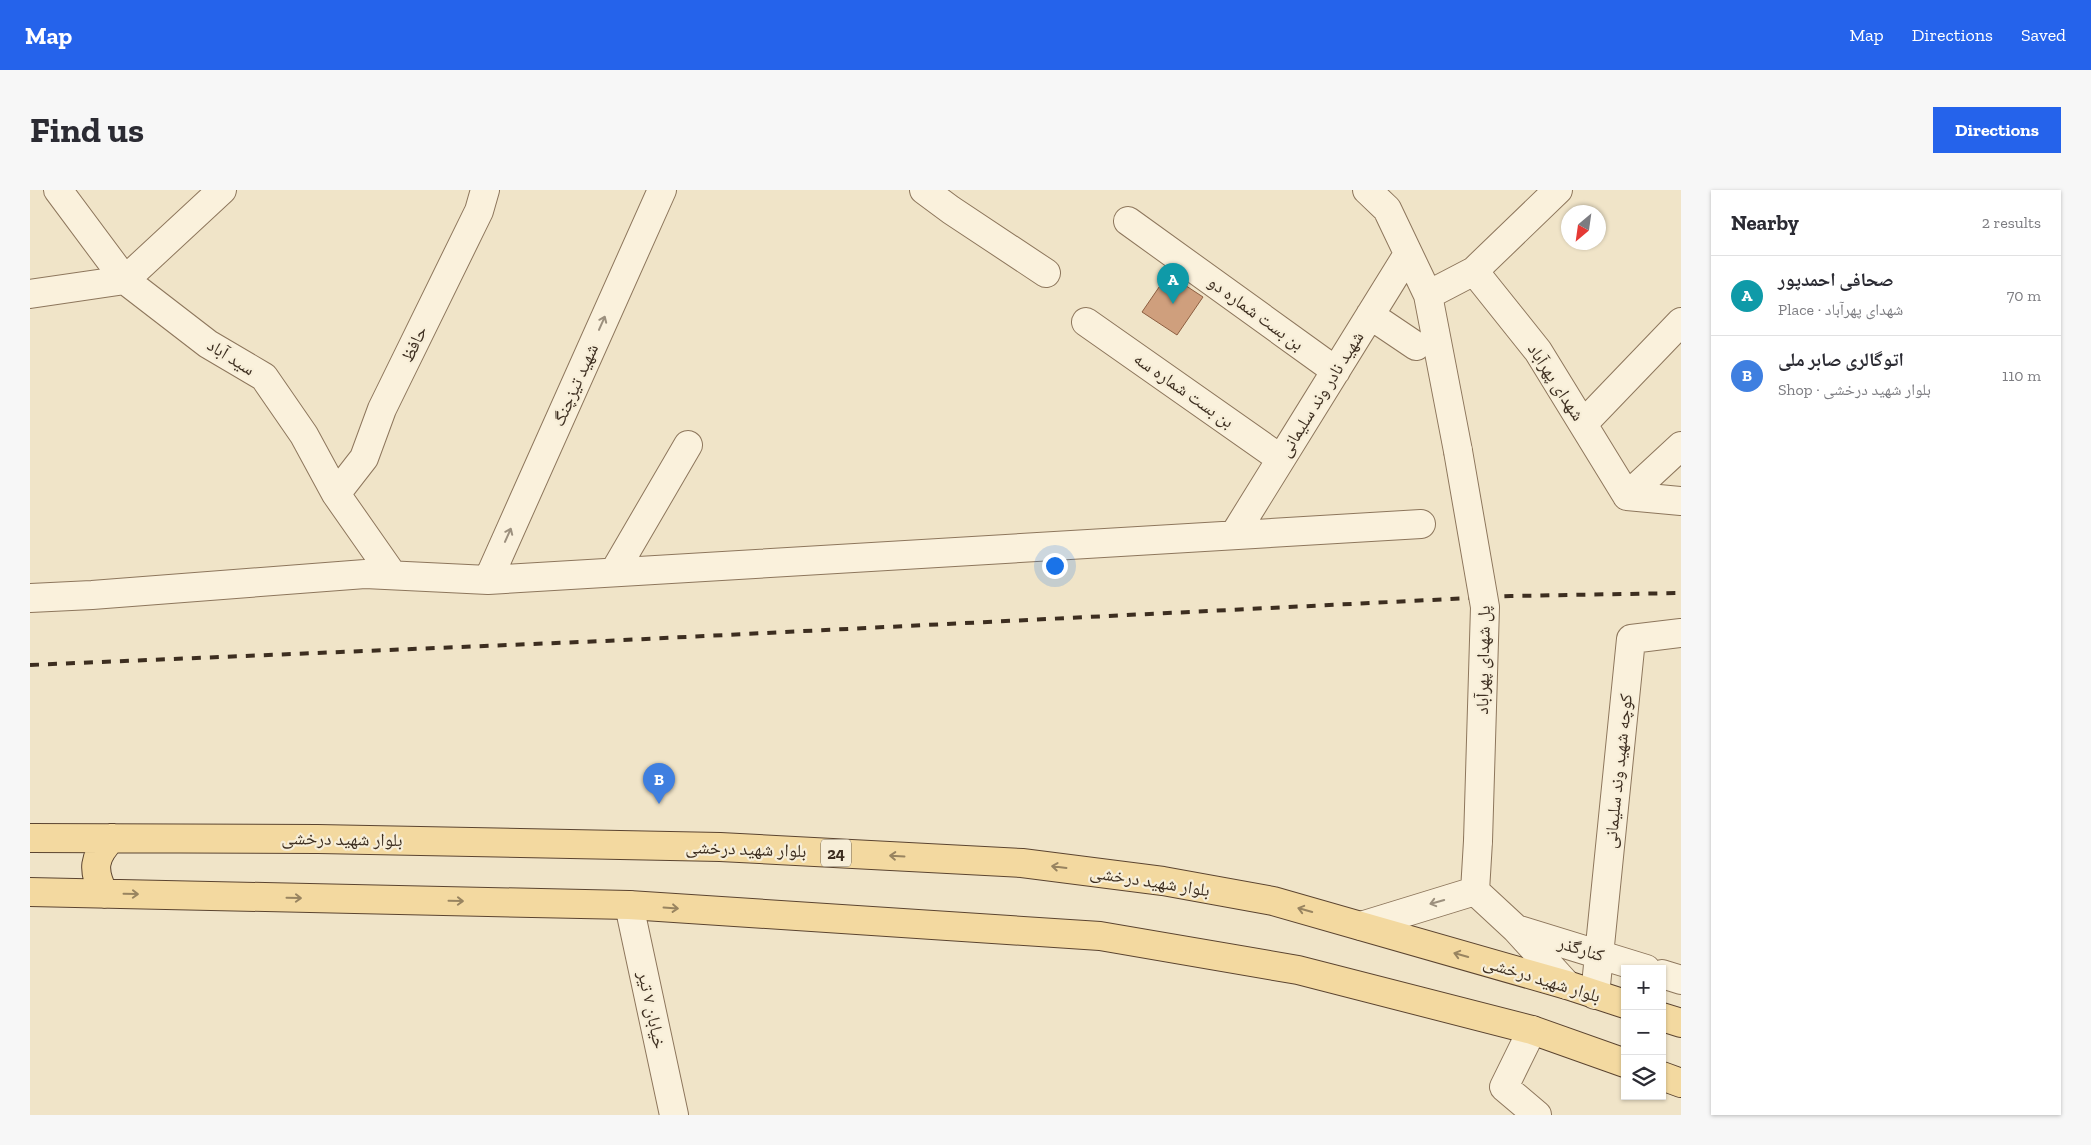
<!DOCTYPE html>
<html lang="en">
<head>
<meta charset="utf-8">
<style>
  body { margin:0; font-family:"Zilla Slab","Noto Naskh Arabic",serif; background:#f7f7f7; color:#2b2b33 }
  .controls { position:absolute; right:15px; bottom:15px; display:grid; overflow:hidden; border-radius:0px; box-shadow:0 1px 4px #0004 }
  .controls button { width:45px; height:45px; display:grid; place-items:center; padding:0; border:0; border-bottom:1px solid #e1e1e2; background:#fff; color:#2b2b33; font:25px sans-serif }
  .compass { position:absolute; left:1531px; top:15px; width:45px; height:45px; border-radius:50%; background:#fff; box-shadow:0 1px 4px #0004; rotate:209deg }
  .you { position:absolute; left:1024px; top:375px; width:18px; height:18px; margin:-12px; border:4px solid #fff; border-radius:50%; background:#1a73e8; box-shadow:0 0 0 8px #1a73e833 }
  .badge { display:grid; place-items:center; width:32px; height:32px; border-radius:50%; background:#2563eb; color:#fff; font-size:16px; font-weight:700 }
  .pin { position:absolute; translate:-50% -41px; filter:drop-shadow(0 1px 2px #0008) }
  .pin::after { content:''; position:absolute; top:26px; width:18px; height:15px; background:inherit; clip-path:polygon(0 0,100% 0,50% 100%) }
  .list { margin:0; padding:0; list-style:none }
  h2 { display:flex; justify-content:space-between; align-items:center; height:65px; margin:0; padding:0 20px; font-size:21px }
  h2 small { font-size:16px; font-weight:400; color:#7c7c81 }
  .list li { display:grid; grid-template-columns:32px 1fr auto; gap:15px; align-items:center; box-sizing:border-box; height:80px; padding:0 20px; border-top:1px solid #e1e1e2 }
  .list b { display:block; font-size:19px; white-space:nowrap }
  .list p { margin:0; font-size:16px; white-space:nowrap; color:#7c7c81 }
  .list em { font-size:16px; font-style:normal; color:#7c7c81 }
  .icon { flex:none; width:28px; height:28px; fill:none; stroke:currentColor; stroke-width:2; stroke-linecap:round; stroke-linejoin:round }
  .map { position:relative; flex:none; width:1651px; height:925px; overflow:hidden; border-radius:0px }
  header { display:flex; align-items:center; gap:30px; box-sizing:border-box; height:70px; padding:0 25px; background:#2563eb; color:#fff }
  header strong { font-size:24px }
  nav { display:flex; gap:28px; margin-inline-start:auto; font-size:18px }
  .intro { display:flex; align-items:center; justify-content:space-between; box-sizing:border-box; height:120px; padding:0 30px }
  h1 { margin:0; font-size:35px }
  .button { padding:12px 22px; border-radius:0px; background:#2563eb; color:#fff; font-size:18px; font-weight:700 }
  main { display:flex; gap:30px; padding:0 30px }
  aside { flex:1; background:#fff; border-radius:0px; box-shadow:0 1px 4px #0004 }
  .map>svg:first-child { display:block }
  .building { fill:#cf9f7d; stroke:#8d5f41 }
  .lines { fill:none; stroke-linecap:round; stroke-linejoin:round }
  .minor-casing { stroke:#8d765c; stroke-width:30 }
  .major-casing { stroke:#5b4430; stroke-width:30 }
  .minor { stroke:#faf1dc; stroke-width:28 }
  .major { stroke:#f3d9a0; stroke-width:28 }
  .rail { stroke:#3d2e20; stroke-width:4; stroke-dasharray:9 9; stroke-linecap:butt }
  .minor-bridge-casing { stroke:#8d765c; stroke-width:30; stroke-linecap:butt }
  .minor-bridge { stroke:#faf1dc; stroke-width:28 }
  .oneway { stroke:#9c907e }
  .oneway2 { stroke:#988460 }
  .labels { text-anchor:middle; stroke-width:4.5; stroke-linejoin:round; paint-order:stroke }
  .shield { fill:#f7eed8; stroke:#756857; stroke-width:1 }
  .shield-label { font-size:16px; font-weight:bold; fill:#3d2e20 }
  .street-label { font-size:18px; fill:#3d2e20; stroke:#f7eed8 }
</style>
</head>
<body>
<header>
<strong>Map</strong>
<nav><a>Map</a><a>Directions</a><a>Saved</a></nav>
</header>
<div class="intro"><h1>Find us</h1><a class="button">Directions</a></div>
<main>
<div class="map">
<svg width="1651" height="925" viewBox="0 0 1651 925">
  <rect width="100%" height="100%" fill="#f0e4c8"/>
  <path class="building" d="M1138,84L1173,107L1147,145L1112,122Z"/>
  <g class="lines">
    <g class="minor-casing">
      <path id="minor" d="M28,0L95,90L178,154L234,187L274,245L306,304L362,384
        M894,0L921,20L1016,83
        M1337,0L1357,19L1398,105L1428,261
        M1098,31L1306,181
        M1444,81L1528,0
        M0,104L95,90L192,0
        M1398,105L1444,81L1508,161L1597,306
        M1340,125L1386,156
        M1056,132L1251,269
        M1553,234L1651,132
        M306,304L334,268L352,219L449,21L455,0
        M1597,306L1651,256
        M1597,306L1651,311
        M1204,345L1378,64
        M584,382L658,255
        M458,390L632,0
        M0,408L62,405L335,384L458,390L1391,334
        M1445,701L1448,651
        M599,715L644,925
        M1331,736L1445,701L1486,739L1537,795
        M1486,739L1616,779
        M1632,784L1651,790
        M1565,805L1601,449L1651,443
        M1502,840L1474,897L1507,925"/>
    </g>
    <g class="major-casing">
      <path id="major" d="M0,648L288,649L690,657L992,673L1133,691L1243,711L1537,795L1595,814
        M0,702L599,715L1070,746L1268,780L1502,840L1595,873
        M74,704C62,680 63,667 82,648
        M1632,827L1651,833
        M1632,886L1651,893"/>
    </g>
    <use href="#minor" class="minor"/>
    <use href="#major" class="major"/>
    <path class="rail" d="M0,475L574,451L1481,406L1651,403"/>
    <g class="minor-bridge-casing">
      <path id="minor-bridge" d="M1428,261L1455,417L1448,651"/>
    </g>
    <use href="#minor-bridge" class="minor-bridge"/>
  </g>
  <defs><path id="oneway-shaft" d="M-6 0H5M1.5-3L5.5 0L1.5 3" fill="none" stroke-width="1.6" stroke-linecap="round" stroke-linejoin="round" transform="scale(1.25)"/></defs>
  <g class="oneway">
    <use href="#oneway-shaft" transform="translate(572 133) rotate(-66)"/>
    <use href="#oneway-shaft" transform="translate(478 345) rotate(-66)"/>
    <use href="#oneway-shaft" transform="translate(1407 712) rotate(164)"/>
  </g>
  <g class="oneway2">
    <use href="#oneway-shaft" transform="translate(867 666) rotate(-177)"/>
    <use href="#oneway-shaft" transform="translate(1029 677) rotate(-173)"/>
    <use href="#oneway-shaft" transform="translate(101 704) rotate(1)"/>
    <use href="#oneway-shaft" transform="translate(264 708) rotate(1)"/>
    <use href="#oneway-shaft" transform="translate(426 711) rotate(1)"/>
    <use href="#oneway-shaft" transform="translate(641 718) rotate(4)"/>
    <use href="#oneway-shaft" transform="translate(1275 720) rotate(-164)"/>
    <use href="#oneway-shaft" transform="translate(1431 765) rotate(-164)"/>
  </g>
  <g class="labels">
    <rect class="shield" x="791" y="649.5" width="30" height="27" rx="4"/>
    <g class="shield-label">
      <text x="806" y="669">24</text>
    </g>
    <g class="street-label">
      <text transform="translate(1226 123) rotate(36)" y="6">بن بست شماره دو</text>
      <text transform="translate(384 154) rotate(-64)" y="6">حافظ</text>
      <text transform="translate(201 167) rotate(32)" y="6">سید آباد</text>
      <text transform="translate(1526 192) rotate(57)" y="6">شهدای پهرآباد</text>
      <text transform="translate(545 195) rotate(-66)" y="6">شهید تیزچنگ</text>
      <text transform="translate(1154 200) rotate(35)" y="6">بن بست شماره سه</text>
      <text transform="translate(1291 204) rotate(-58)" y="6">شهید نادر وند سلیمانی</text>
      <text transform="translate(1453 470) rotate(-89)" y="6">پل شهدای پهرآباد</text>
      <text transform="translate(1588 581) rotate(-84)" y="6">کوچه شهید وند سلیمانی</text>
      <text transform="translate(312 649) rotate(1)" y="6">بلوار شهید درخشی</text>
      <text transform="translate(716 659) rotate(2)" y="6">بلوار شهید درخشی</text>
      <text transform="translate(1120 691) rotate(9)" y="6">بلوار شهید درخشی</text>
      <text transform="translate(1551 759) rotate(17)" y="6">کنارگذر</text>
      <text transform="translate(1512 789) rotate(17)" y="6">بلوار شهید درخشی</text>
      <text transform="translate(622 820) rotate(78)" y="6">خیابان ۷ تیر</text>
    </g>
  </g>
</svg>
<div class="controls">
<button>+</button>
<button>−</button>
<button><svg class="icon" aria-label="layers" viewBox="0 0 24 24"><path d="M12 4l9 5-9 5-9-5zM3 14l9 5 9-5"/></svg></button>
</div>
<svg class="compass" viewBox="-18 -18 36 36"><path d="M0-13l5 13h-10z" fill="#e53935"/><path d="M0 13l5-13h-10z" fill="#7c7c81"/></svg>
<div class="you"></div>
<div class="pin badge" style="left:1143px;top:114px;background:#0f9aa8">A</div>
<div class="pin badge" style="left:629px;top:614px;background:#3f7fe0">B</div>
</div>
<aside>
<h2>Nearby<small>2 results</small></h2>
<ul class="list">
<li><span class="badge" style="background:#0f9aa8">A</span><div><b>صحافی احمدپور</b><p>Place · شهدای پهرآباد</p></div><em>70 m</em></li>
<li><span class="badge" style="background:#3f7fe0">B</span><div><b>اتوگالری صابر ملی</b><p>Shop · بلوار شهید درخشی</p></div><em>110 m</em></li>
</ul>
</aside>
</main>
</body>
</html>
